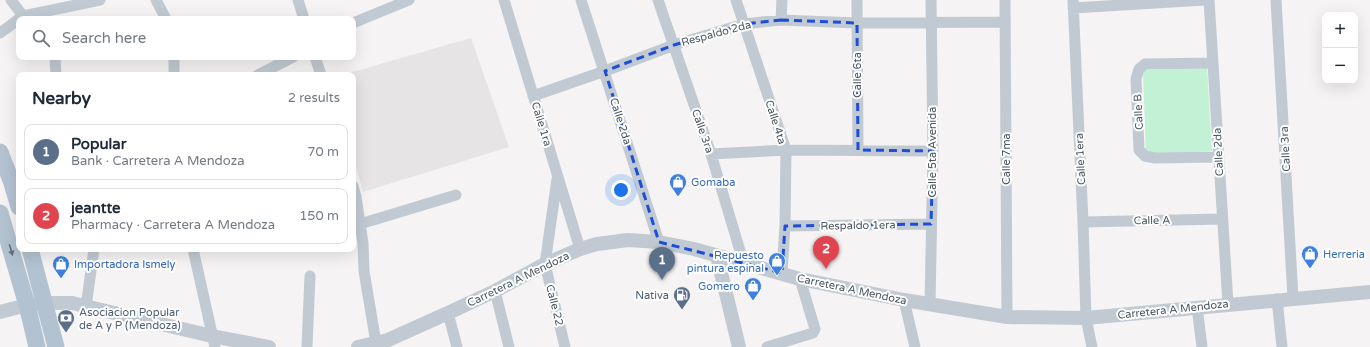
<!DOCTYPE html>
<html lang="en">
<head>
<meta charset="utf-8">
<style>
  body { margin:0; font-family:"Varela Round",sans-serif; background:#f2f2f3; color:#1f2937 }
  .controls { position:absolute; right:12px; top:12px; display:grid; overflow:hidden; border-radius:8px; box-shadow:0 4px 16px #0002 }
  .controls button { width:36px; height:36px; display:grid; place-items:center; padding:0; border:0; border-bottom:1px solid #e0e1e3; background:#fff; color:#1f2937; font:20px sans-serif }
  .you { position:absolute; left:621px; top:190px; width:14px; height:14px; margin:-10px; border:3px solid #fff; border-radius:50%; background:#1a73e8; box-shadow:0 0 0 6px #1a73e833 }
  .badge { display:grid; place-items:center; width:26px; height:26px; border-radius:50%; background:#1a73e8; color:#fff; font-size:13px; font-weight:700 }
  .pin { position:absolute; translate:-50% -33px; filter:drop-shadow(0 1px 2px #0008) }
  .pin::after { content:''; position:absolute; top:21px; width:14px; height:12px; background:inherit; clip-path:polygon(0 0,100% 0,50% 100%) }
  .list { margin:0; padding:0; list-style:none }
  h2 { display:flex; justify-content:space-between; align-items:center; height:52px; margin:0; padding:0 16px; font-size:17px }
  h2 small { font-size:13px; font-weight:400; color:#747a83 }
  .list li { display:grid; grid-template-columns:26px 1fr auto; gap:12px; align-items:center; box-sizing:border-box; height:56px; margin:0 8px 8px; padding:0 8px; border:1px solid #e0e1e3; border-radius:8px }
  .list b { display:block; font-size:15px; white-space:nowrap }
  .list p { margin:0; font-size:13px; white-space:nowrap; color:#747a83 }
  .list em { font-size:13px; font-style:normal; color:#747a83 }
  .icon { flex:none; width:22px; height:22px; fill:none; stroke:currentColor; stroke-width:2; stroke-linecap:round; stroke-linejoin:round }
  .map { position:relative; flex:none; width:1370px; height:347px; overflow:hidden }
  .search { position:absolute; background:#fff; box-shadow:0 4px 16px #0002; left:16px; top:16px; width:340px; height:44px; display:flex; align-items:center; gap:10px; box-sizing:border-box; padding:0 14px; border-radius:8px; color:#747a83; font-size:15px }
  .panel { position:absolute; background:#fff; box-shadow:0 4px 16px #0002; left:16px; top:72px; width:340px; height:180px; border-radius:8px }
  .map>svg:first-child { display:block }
  .education { fill:#e6e4e5 }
  .green { fill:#c3f1d5 }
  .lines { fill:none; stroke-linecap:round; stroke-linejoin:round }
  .minor { stroke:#c1cad2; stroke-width:11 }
  .tertiary { stroke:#c1cad2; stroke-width:14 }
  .primary { stroke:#b3c2d1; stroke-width:17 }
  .oneway { fill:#64717d }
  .marked { fill:none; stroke:#1d4ed8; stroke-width:3; stroke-dasharray:8 5; stroke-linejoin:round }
  .labels { text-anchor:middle; stroke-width:4; stroke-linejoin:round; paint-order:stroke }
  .street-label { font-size:11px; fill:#4a5661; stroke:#fff }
  .shop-label { font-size:11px; fill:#366cbe; stroke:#fff; text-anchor:start }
  .service-label { font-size:11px; fill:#4e5e75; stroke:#fff; text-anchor:end }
</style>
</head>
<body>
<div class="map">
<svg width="1370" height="347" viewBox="0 0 1370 347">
  <rect width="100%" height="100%" fill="#f5f3f3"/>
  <path class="education" d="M471,38L509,147L363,192L353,155V75H342Z"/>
  <path class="green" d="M1207,68L1212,151L1146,154L1143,70Z"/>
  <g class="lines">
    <path class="minor" d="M11,0L23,16
      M156,0L166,19
      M298,0L304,19
      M504,0L580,249
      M581,0L659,242
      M658,0L711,154L744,264
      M736,0L786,150L785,226L782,273
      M857,0L858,150
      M1005,0L1007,317
      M1073,0L1083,222L1086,318L1092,347
      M1209,0L1228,304
      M1276,0L1293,298
      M1073,8L1205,0
      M781,20L782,0
      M353,23L409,0
      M0,33L23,16L100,0
      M55,57L56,75
      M174,57V75
      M315,57L321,75
      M1213,63L1145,64L1139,69L1136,79L1139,150L1145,156L1155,158L1218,157
      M258,75L293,57
      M533,96L605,71L674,45L744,24L781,20L857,23L1005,22
      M711,154L786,150L933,151
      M557,179L545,264L565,347
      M353,186L356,197L363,243L364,271L376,343
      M1083,222L1222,219
      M360,224L456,195
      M785,226L931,224
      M193,249L215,347
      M495,291L509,347
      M1277,299L1282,347
      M904,300L915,347
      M930,304L933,151L931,0
      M86,307L94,249
      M1197,307L1202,347
      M448,313L457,347
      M307,347L310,276
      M767,347L813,333L815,329L800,279"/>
    <path class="tertiary" d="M717,256L739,347
      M0,312L27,305L45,303H72L212,336L269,347
      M358,347L388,340L448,313L495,291L545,264L580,249L597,244L628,240L659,242L694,249L800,279L904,300L1007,317L1086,318L1370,292"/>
    <path class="primary" d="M0,152L12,183L19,207
      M0,213L27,305L37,347
      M30,249L56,347"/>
  </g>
  <defs><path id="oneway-solid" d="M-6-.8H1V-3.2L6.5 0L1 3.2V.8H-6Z"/></defs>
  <use class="oneway" href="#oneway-solid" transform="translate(11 250) rotate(74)"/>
  <path class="marked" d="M781,20L857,23L858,150L933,151L931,224L785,226L782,273L659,242L605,71L674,45L744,24Z"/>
  <defs>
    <g id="shop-pin" transform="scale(0.9)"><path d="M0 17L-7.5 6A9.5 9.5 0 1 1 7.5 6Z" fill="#3f7fe0" stroke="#fff"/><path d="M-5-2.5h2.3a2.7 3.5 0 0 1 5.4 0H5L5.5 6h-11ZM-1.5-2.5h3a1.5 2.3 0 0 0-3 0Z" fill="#fff"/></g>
    <g id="fuel-pin" transform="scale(0.9)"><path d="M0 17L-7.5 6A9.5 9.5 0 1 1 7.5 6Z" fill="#5c6f8a" stroke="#fff"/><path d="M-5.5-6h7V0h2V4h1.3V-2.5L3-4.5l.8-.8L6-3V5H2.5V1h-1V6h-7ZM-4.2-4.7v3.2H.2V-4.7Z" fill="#fff"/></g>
    <g id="bank-pin" transform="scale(0.9)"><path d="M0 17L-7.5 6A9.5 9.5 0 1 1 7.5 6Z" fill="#5c6f8a" stroke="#fff"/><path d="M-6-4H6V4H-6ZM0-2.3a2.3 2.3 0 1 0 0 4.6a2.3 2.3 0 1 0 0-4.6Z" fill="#fff"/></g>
  </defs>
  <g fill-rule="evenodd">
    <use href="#shop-pin" x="678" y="182"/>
    <use href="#shop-pin" x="1310" y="254"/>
    <use href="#shop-pin" x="777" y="261"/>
    <use href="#shop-pin" x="61" y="264"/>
    <use href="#shop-pin" x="753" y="286"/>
    <use href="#fuel-pin" x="682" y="295"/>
    <use href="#bank-pin" x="66" y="318"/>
  </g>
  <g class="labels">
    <g class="street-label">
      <text transform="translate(716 33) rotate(-15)" y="4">Respaldo 2da</text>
      <text transform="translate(857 75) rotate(-90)" y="4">Calle 6ta</text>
      <text transform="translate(1138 112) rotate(-93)" y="4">Calle B</text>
      <text transform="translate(621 121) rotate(72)" y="4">Calle 2da</text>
      <text transform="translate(776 122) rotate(72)" y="4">Calle 4ta</text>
      <text transform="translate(542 124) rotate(73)" y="4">Calle 1ra</text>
      <text transform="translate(703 131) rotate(71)" y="4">Calle 3ra</text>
      <text transform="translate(1285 149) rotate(-93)" y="4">Calle 3ra</text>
      <text transform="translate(932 152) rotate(-90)" y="4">Calle 5ta Avenida</text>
      <text transform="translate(1218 152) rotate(-93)" y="4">Calle 2da</text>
      <text transform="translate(1006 159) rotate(-90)" y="4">Calle 7ma</text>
      <text transform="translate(1080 159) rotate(-93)" y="4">Calle 1era</text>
      <text transform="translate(1152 220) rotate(-1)" y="4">Calle A</text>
      <text transform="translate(858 225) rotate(-1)" y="4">Respaldo 1era</text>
      <text transform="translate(518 279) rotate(-26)" y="4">Carretera A Mendoza</text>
      <text transform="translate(852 289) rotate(12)" y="4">Carretera A Mendoza</text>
      <text transform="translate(555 305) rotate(76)" y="4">Calle 22</text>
      <text transform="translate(1173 309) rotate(-6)" y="4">Carretera A Mendoza</text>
    </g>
    <g class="shop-label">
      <text x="691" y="186">Gomaba</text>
      <text x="1323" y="258">Herreria</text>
      <text x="764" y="259" text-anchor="end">Repuesto<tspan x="764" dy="13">pintura espinal</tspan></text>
      <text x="74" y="268">Importadora Ismely</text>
      <text x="740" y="290" text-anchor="end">Gomero</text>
    </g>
    <g class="service-label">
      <text x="669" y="299">Nativa</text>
      <text x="79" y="316" text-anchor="start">Asociacion Popular<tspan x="79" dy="13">de A y P (Mendoza)</tspan></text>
    </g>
  </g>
</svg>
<div class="controls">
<button>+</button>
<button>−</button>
</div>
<div class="you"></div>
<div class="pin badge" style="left:662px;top:280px;background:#5c6f8a">1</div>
<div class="pin badge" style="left:826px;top:269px;background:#e0444e">2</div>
<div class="search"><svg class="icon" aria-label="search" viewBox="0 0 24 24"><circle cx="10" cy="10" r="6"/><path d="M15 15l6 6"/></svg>Search here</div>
<section class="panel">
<h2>Nearby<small>2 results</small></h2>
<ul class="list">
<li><span class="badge" style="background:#5c6f8a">1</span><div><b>Popular</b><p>Bank · Carretera A Mendoza</p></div><em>70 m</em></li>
<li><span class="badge" style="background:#e0444e">2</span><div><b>jeantte</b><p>Pharmacy · Carretera A Mendoza</p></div><em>150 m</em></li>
</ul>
</section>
</div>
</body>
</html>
